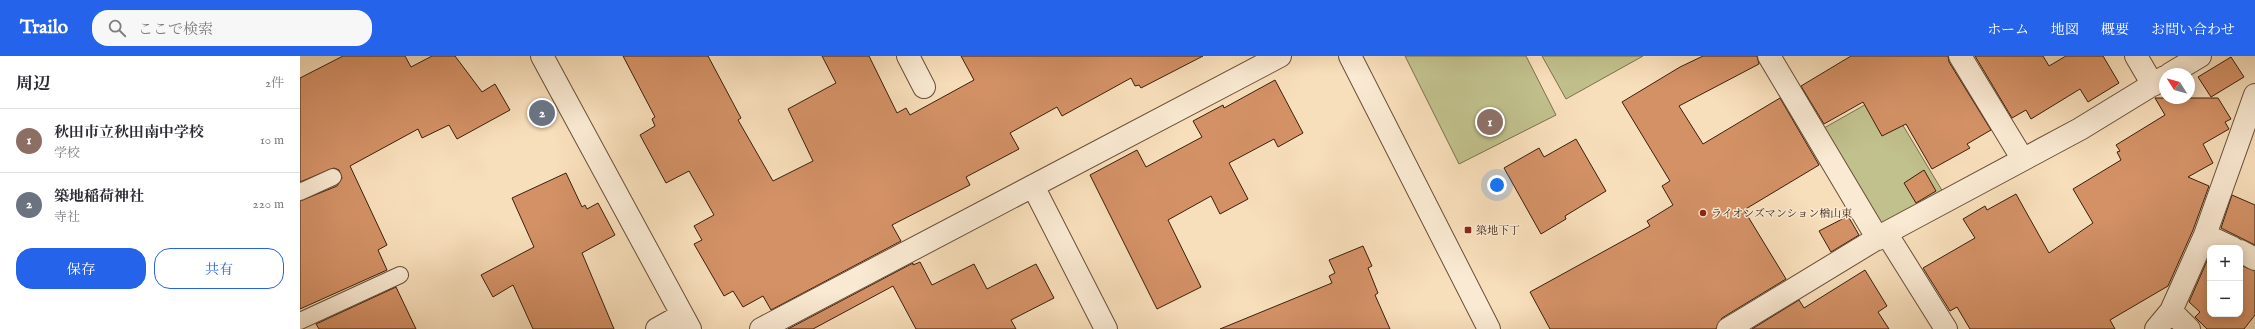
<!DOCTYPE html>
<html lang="ja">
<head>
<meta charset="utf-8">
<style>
  body { margin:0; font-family:"IM FELL English","Noto Serif JP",serif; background:#f7f7f7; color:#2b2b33 }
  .controls { position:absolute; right:12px; bottom:12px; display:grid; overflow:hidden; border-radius:8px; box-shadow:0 2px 10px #0003 }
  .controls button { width:36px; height:36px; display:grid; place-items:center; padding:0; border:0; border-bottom:1px solid #e1e1e2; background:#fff; color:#2b2b33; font:20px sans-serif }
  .compass { position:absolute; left:1859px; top:12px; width:36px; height:36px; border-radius:50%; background:#fff; box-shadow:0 2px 10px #0003; rotate:307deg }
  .you { position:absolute; left:1197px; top:129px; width:14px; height:14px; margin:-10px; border:3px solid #fff; border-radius:50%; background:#1a73e8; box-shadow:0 0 0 6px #1a73e833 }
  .badge { display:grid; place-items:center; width:26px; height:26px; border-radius:50%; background:#2563eb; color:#fff; font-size:13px; font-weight:700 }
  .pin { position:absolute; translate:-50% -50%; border:2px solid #fff; box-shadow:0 1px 4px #0006 }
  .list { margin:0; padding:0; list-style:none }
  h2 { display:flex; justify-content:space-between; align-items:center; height:52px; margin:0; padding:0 16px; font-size:17px }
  h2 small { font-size:13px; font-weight:400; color:#7c7c81 }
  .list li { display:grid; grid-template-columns:26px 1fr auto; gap:12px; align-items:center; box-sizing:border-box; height:64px; padding:0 16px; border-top:1px solid #e1e1e2 }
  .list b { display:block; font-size:15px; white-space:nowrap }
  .list p { margin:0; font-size:13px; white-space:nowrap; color:#7c7c81 }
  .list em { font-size:13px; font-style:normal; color:#7c7c81 }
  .actions { display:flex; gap:8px; padding:12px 16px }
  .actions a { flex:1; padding:9px 0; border:1px solid #2563eb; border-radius:16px; text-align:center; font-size:14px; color:#2563eb }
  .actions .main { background:#2563eb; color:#fff }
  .icon { flex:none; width:22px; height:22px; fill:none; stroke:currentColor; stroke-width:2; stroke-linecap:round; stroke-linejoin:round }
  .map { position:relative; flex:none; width:1955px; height:273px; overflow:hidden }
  header { display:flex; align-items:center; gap:24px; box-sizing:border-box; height:56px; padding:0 20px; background:#2563eb; color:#fff }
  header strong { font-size:19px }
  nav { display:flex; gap:22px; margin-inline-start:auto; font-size:14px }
  .search { width:280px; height:36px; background:#f7f7f7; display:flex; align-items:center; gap:10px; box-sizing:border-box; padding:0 14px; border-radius:16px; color:#7c7c81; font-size:15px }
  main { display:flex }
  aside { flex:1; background:#fff }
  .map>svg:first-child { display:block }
  .green { fill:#c1c18d; stroke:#7e704c }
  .building { fill:#d49166; stroke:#3b1e0c }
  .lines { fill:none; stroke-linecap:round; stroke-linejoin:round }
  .service-casing { stroke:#6a4e38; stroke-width:18 }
  .minor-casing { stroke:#6a4e38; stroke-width:24 }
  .tertiary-casing { stroke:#6a4e38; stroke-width:24 }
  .service { stroke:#faead3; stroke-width:16 }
  .minor { stroke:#faead3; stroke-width:22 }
  .tertiary { stroke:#faead3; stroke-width:22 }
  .poi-dot { fill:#8f2418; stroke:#faead3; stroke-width:1.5 }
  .labels { text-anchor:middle; stroke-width:3; stroke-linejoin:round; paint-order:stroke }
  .poi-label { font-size:11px; fill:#3b1e0c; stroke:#faead3; text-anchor:start }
</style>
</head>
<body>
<header>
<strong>Trailo</strong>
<div class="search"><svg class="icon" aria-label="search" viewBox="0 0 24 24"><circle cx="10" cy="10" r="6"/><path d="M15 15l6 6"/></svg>ここで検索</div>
<nav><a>ホーム</a><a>地図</a><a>概要</a><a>お問い合わせ</a></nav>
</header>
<main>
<aside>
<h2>周辺<small>2件</small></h2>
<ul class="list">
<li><span class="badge" style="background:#8d6e63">1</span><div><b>秋田市立秋田南中学校</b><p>学校</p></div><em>10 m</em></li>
<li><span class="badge" style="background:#6b7280">2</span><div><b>築地稲荷神社</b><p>寺社</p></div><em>220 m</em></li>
</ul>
<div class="actions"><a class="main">保存</a><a>共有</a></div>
</aside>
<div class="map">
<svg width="1955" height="273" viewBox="0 0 1955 273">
  <rect width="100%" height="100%" fill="#f8dfbb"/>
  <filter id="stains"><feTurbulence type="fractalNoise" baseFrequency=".005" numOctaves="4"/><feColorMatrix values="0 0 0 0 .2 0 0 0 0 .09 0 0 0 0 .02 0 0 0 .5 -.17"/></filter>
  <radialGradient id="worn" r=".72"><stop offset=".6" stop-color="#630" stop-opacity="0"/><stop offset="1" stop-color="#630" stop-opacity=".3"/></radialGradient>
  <path class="green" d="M1105,0H1226L1256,59L1159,108Z
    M1242,0H1343L1266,43Z
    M1584,38L1643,136L1582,172L1524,72Z"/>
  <path class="building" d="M43,0H105L111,11L132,0H155L182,36L195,28L210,54L157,83L149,69L122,82L118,73L50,110L87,189L78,194L87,214L0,253V145L37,130L42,122L39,114L34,112L0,126V22Z
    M323,0H408L441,62L438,64L473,125L513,105L488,53L536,27L522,0H569L597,57L606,52L610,59L674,24L661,0H903L841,32L839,29L835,30L831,22L762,60L757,51L710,77L719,93L666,121L670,129L592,169L601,185L471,254L463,240L443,251L433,235L424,240L394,188L402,184L394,170L414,159L389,115L366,127L340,79L355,70L352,63L355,61Z
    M1403,0H1457L1459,8L1379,50L1403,88L1480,42L1519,109L1444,154L1486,223L1422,262L1416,273H1250L1230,236L1350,170L1347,165L1373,149L1362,130L1370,125L1322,46L1380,11Z
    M1551,0H1648L1649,6L1691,74L1667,88L1670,92L1632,113L1606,68L1582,80L1563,46L1524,68L1501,30Z
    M1675,0H1743L1749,10L1766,0H1803L1819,27L1788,46L1780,33L1731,63L1726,54L1712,62Z
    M1931,1L1944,21L1911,41L1898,21Z
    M975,24L1003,77L978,91L974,83L929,107L948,143L920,158L911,140L868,164L901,231L857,253L790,119L837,94L846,111L902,81L893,65L923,49L924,52Z
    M1855,42H1918L1931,63L1925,66L1929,73L1903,88L1913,107L1888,121L1909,130L1893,174L1868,230L1810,264L1815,273H1670L1657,251L1650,255L1623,212L1675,182L1663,163L1685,150L1687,154L1716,138L1749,197L1793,167L1773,133L1821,104L1817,96L1820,95L1816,89L1865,59Z
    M1276,83L1306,135L1265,160L1266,163L1241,178L1204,112L1239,92L1244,101Z
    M1624,114L1636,135L1616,147L1604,127Z
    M266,117L282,151L285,149L287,153L298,147L315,179L282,197L314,273H233L213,229L193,241L181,219L234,191L212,142Z
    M1932,139L1955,149V189L1921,172Z
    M1548,160L1559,179L1531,196L1519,175Z
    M1063,190L1072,210L1068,212L1078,237L1075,239L1090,273H920L1032,227L1029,220L1035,217L1029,204Z
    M1910,198V258H1940V209L1955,215V259L1944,273H1907L1895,261L1900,256L1889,246Z
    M620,206L632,229L674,208L687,233L736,208L754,242L711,264L716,273H616L593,230L513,273H488L613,207V209Z
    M1565,214L1587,250L1578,256L1589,273H1452L1499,244L1504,252Z
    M96,231L116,273H19L16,268Z"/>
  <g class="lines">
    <g class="service-casing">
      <path id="service" d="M0,136L33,121
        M0,265L100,219"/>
    </g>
    <g class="minor-casing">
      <path id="minor" d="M242,0L390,273
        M608,0L624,31
        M1469,0L1578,183
        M1660,0L1722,102
        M1836,0L1853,29
        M1870,18L1900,0
        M733,130L806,273
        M1586,177L1646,273
        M1905,179L1933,192
        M1940,195L1955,203
        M1871,255L1889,273
        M357,273L382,259
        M461,273L980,0
        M1428,273L1586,177L1780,73L1865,21
        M1856,273L1871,255L1905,179L1955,39"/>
    </g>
    <g class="tertiary-casing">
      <path id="tertiary" d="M1050,0L1189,273"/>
    </g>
    <use href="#service" class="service"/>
    <use href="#minor" class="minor"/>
    <use href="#tertiary" class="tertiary"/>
  </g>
  <g class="poi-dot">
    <circle cx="1403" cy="157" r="4"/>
    <rect x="1164" y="170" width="8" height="8" rx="2"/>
  </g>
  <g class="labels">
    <g class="poi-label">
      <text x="1411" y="161">ライオンズマンション楢山東</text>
      <text x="1176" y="178">築地下丁</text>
    </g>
  </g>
  <rect width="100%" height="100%" filter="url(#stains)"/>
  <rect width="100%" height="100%" fill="url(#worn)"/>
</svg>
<div class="controls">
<button>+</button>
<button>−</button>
</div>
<svg class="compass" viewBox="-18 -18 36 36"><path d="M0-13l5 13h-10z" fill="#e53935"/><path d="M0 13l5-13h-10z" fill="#7c7c81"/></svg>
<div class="you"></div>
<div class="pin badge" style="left:1190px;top:66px;background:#8d6e63">1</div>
<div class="pin badge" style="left:242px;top:57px;background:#6b7280">2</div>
</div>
</main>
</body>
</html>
